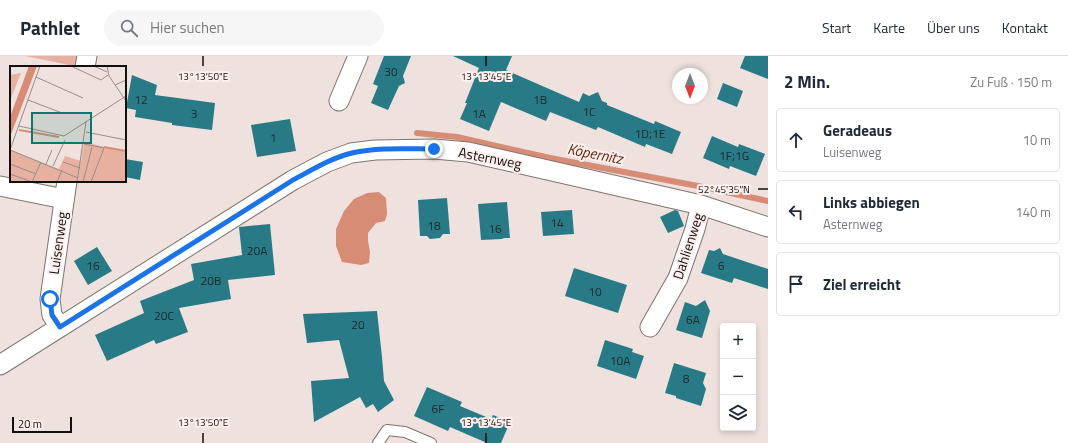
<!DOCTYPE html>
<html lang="de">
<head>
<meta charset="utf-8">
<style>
  body { margin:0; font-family:"Titillium Web",sans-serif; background:#f6f6f7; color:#1f2937 }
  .controls { position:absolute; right:12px; bottom:12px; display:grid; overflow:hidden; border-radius:4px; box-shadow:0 2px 6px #0003 }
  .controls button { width:36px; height:36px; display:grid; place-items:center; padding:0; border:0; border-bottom:1px solid #e0e1e3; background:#fff; color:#1f2937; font:20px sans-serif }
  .compass { position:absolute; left:672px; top:12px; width:36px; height:36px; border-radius:50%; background:#fff; box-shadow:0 2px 6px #0003; rotate:180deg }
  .scale { position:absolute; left:12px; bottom:10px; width:60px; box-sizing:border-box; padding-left:4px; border:2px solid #130f0e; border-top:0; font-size:11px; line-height:14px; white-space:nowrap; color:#130f0e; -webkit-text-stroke:3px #fcefec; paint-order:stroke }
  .stop { position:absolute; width:12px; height:12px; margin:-9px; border:3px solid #1a73e8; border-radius:50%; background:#fff }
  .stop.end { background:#1a73e8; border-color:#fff; box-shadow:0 1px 4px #0008 }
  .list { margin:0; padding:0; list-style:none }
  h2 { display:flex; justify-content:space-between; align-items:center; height:52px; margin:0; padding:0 16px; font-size:17px }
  h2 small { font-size:13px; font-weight:400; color:#747a83 }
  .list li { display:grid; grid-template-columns:26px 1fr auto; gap:12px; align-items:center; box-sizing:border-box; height:64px; margin:0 8px 8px; padding:0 8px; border:1px solid #e0e1e3; border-radius:4px }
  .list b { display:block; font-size:15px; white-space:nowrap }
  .list p { margin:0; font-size:13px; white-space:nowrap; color:#747a83 }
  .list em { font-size:13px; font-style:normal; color:#747a83 }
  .icon { flex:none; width:22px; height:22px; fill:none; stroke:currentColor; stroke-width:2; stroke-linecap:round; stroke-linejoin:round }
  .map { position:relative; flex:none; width:768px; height:387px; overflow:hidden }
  header { display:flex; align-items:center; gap:24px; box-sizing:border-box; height:56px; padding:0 20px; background:#fff; border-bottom:1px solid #e0e1e3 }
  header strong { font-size:19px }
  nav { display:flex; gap:22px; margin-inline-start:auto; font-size:14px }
  .search { width:280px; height:36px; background:#f6f6f7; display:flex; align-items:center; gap:10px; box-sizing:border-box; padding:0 14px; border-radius:22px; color:#747a83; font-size:15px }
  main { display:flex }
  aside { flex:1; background:#fff }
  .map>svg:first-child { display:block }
  .green { fill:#e7b1a1 }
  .water { fill:#d78c75 }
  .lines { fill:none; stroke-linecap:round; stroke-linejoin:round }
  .stream { stroke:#d78c75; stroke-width:6 }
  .building { fill:#297a87 }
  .lane-casing { stroke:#7e7370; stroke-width:12 }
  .street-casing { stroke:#7e7370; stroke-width:21 }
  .lane { stroke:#fff; stroke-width:10 }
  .street { stroke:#fff; stroke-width:19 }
  .route { stroke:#1a73e8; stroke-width:5 }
  .ticks { fill:none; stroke:#130f0e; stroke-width:1.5 }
  .labels { text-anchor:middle; stroke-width:4; stroke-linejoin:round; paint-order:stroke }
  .number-label { font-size:12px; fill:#182a2c }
  .street-label { font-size:14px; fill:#130f0e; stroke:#fcefec }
  .water-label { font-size:15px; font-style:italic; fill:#6a2610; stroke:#fcefec }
  .inset-river { fill:none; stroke:#d78c75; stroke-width:2 }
  .inset-road { fill:none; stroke:#978e8b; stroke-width:1 }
  .view { fill:#0f766e; fill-opacity:0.15; stroke:#0f766e; stroke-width:2 }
  .inset-edge { fill:none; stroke:#130f0e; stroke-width:2 }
  .ticks-label { font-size:10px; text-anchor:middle; fill:#130f0e; stroke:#fcefec; stroke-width:4; stroke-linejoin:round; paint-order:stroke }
</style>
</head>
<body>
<header>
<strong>Pathlet</strong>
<div class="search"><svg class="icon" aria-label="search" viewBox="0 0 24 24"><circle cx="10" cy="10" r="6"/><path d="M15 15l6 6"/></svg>Hier suchen</div>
<nav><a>Start</a><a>Karte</a><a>Über uns</a><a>Kontakt</a></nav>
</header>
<main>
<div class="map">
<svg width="768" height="387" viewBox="0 0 768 387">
  <rect width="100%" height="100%" fill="#efe2de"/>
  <path class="green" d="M25,0H94L79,11Z"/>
  <path class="water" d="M379,136L386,142L387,158L385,165L376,167L368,177V185L370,196L369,207L361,209L342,206L336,190V173L344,155L354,143L367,137Z"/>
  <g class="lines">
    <path class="stream" d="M417,77L457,81L550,102L698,130L768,145"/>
  </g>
  <path class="building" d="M384,0H411L403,20L405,27L399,30L388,54L371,47L378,30L373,28Z
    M453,0H512L506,14L579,46L583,37L589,40L598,36L602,45L607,47V49L654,68L655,65L681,76L672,98L646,88L645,91L598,71L596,74L550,56L546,65L501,46L489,75L460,63L467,47H465L479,12Z
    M745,0H768V23L740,12Z
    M132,19L157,29L155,39L215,47L212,74L172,69V67L135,61L136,54L126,52Z
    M723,27L743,35L737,51L717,43Z
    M290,63L296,95L257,101L251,69Z
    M712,80L738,91L739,88L765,98L756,120L730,110L729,113L703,102Z
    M125,103L143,106L140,124L125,121Z
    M447,142L450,178H443L440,182L430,183L427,180H420L418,144Z
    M507,146L510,182H504L502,183L481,184L478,148Z
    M572,154L574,178L543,180L541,156Z
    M675,154L678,155L684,170L668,177L660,161Z
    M270,168L275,219L228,224L231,243L179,252L188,276L156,288L154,284L107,305L95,279L144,257L140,245L194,224L191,208L242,199L239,171Z
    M97,191L112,215L88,229L74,205Z
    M720,192L723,198L768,213V233L734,222L732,227L701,217L709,194L714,195Z
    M574,212L627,229L618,257L565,240Z
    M705,244L710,255L702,282L676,274L685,246L696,250Z
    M377,255L382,301L384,325L394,344L378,356L373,348L366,352L360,341L314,366L311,325L349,322L339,284L307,287L303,258Z
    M605,284L633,293L632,296L644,300L636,323L597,310Z
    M674,307L706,317L703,327L706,333L701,350L676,342V340L665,337Z
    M427,331L462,346L460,350L491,363L493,359L510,366L501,387H487L450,371L448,375L414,360Z"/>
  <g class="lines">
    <g class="lane-casing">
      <path id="lane" d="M378,387L387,374L405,376L431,387"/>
    </g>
    <g class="street-casing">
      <path id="street" d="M85,11L87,0
        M339,45L358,0
        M0,130L64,143
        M60,271L52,259L50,243L67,125
        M650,271L678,222L695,173L701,149
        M0,309L293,124L327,106L351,97L375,94L434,93L468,96L701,149L768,171"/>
    </g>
    <use href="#lane" class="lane"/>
    <use href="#street" class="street"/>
  </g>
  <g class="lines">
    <path class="route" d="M50,243L52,259L60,271L293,124C312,114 331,102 352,97C378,91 407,93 434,93"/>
  </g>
  <path class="ticks" d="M203,0V10M486,0V10M758,133H768M203,377V387M486,377V387"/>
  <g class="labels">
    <g class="number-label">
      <text x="391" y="20">30</text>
      <text x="141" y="48">12</text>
      <text x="540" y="48">1B</text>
      <text x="589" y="60">1C</text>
      <text x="194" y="62">3</text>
      <text x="479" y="62">1A</text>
      <text x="650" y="82">1D;1E</text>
      <text x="273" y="86">1</text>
      <text x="734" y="104">1F;1G</text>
      <text x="557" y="171">14</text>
      <text x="434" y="174">18</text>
      <text x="495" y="177">16</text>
      <text x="257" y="199">20A</text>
      <text x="93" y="214">16</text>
      <text x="721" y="214">6</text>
      <text x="211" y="229">20B</text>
      <text x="595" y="240">10</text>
      <text x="164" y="264">20C</text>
      <text x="693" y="268">6A</text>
      <text x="358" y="273">20</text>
      <text x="620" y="309">10A</text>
      <text x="686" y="327">8</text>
      <text x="438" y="357">6F</text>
    </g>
    <g class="street-label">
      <text transform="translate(490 102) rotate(11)" y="5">Asternweg</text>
      <text transform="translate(58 187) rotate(-82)" y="5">Luisenweg</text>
      <text transform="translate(688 190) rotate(-72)" y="5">Dahlienweg</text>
    </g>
    <g class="water-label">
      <text transform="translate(595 98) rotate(11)" y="5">Köpernitz</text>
    </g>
  </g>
  <g transform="translate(10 10)">
    <rect width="116" height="116" fill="#efe2de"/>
    <path d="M11,7L3,27L0,35V9ZM74,76L116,86V116H0L1,84L49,103L55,90L71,95Z" fill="#e7b1a1"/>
    <path d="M19,0H27L0,71V51Z" fill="#d78c75"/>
    <path class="inset-river" d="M9,64L49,71M94,81L116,85"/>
    <path class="inset-road" d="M61,0L91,14L98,9M84,0L97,6M97,0L99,10L116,35M26,11L73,32M105,19L116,14M18,34L52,47M9,60L54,70L116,30M76,66L116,74M74,78L94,82L81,116M0,84L30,0M0,84L68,112M53,96L70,102M0,98L26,108M36,98L42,84M43,100L55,74M0,108L22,116L31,96M47,116L52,104M67,116L76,56M73,116L82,81"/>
    <path class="view" d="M22,47H81V77H22Z"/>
    <rect width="116" height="116" class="inset-edge"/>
  </g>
  <g class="ticks-label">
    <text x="203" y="24">13°13'50"E</text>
    <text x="486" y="24">13°13'45"E</text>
    <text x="724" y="137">52°45'35"N</text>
    <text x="203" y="370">13°13'50"E</text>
    <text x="486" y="370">13°13'45"E</text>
  </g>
</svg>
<div class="controls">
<button>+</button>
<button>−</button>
<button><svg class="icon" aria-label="layers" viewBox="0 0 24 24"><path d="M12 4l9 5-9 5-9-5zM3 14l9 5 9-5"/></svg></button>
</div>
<svg class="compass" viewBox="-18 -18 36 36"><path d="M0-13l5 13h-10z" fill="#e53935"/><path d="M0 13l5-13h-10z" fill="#747a83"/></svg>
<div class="scale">20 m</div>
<div class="stop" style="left:50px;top:243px"></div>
<div class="stop end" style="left:434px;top:93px"></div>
</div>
<aside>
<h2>2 Min.<small>Zu Fuß · 150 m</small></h2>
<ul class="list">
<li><svg class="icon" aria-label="ahead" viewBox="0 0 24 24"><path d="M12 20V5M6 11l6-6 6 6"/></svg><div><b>Geradeaus</b><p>Luisenweg</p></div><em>10 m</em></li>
<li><svg class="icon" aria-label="left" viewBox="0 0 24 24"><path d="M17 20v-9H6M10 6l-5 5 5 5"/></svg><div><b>Links abbiegen</b><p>Asternweg</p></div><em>140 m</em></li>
<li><svg class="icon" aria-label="arrive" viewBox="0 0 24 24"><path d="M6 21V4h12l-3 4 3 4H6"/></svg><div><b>Ziel erreicht</b></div></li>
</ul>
</aside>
</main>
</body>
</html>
